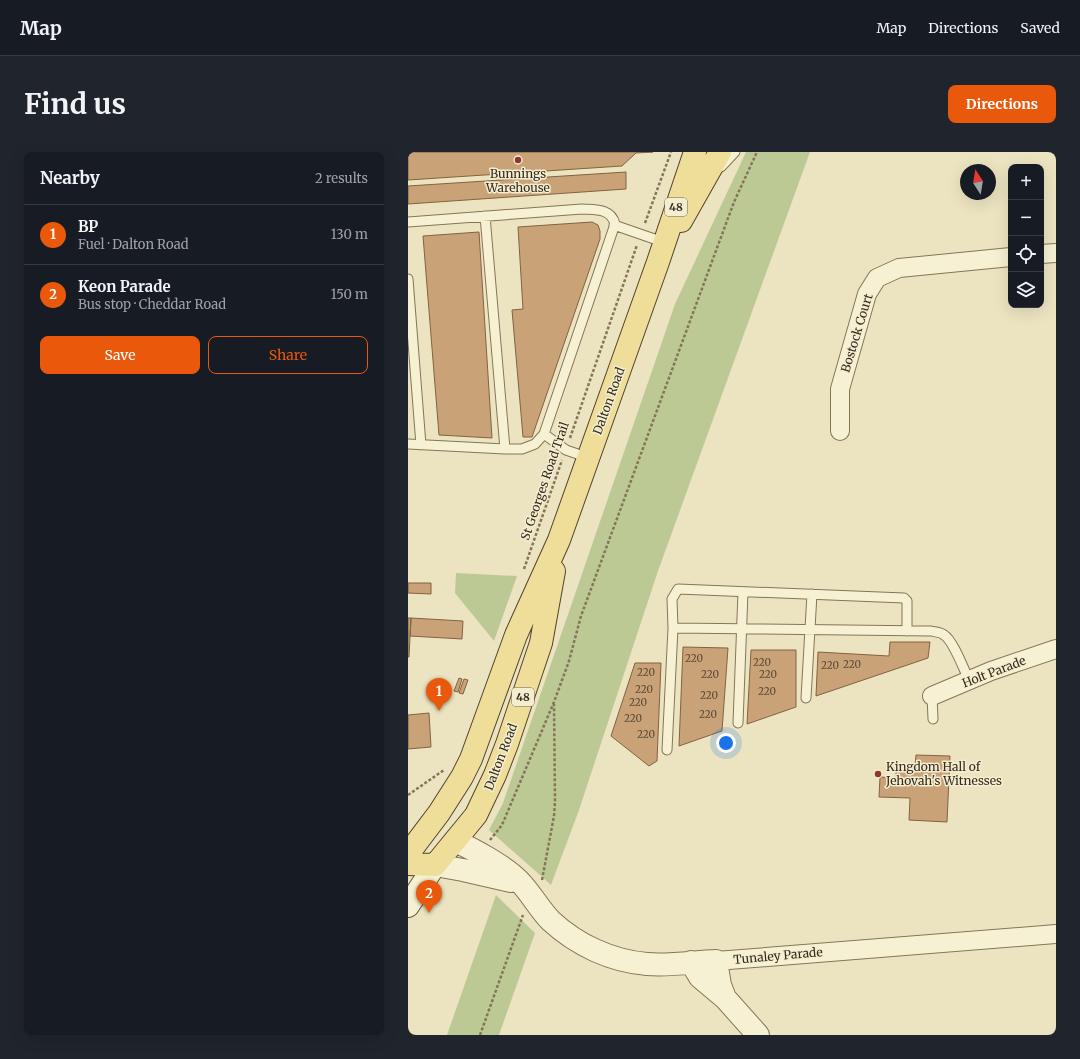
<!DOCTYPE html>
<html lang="en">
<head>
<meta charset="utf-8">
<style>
  body { margin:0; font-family:Merriweather,serif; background:#20242c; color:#f1f3f6 }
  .controls { position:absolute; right:12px; top:12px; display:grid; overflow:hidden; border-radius:8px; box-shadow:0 4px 16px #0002 }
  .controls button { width:36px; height:36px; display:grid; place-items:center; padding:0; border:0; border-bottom:1px solid #363941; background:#171b24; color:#f1f3f6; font:20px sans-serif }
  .compass { position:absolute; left:552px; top:12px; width:36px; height:36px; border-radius:50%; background:#171b24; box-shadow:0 4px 16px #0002; rotate:348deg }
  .you { position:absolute; left:318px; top:591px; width:14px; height:14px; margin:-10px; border:3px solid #fff; border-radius:50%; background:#1a73e8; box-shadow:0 0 0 6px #1a73e833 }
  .badge { display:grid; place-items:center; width:26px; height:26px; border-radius:50%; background:#ea580c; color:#fff; font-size:13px; font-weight:700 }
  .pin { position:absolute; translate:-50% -33px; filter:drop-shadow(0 1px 2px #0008) }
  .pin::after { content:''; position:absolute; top:21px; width:14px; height:12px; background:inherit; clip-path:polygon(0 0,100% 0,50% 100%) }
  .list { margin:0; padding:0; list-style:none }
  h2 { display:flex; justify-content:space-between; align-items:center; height:52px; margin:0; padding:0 16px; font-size:17px }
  h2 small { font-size:13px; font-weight:400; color:#9ea1a6 }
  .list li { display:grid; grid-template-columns:26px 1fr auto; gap:12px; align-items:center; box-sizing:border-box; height:60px; padding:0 16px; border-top:1px solid #363941 }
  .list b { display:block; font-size:15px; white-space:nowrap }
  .list p { margin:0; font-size:13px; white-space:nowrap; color:#9ea1a6 }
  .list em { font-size:13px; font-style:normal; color:#9ea1a6 }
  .actions { display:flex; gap:8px; padding:12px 16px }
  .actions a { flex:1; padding:9px 0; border:1px solid #ea580c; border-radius:8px; text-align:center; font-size:14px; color:#ea580c }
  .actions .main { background:#ea580c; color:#fff }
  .icon { flex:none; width:22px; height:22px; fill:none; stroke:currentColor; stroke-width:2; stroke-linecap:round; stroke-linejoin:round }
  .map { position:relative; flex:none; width:648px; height:883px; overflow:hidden; border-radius:8px }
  header { display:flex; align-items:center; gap:24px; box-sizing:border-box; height:56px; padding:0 20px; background:#171b24; border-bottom:1px solid #363941 }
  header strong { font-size:19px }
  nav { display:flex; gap:22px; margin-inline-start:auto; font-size:14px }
  .intro { display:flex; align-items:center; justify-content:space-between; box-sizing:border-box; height:96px; padding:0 24px }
  h1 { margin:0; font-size:28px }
  .button { padding:10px 18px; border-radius:8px; background:#ea580c; color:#fff; font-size:14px; font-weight:700 }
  main { display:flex; gap:24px; padding:0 24px }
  aside { flex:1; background:#171b24; border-radius:8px; box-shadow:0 4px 16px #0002 }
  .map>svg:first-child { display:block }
  .green { fill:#bdc995 }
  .building { fill:#c9a277; stroke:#836240 }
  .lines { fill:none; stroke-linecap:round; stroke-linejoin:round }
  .service-casing { stroke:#847559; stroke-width:11 }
  .minor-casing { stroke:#847559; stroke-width:20 }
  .tertiary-casing { stroke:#847559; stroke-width:24 }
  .secondary-casing { stroke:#66563c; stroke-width:24 }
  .primary-casing { stroke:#52432d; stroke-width:24 }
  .path { stroke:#847559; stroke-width:2.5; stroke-dasharray:3 2; stroke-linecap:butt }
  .service { stroke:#f7f1d3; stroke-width:9 }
  .minor { stroke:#f7f1d3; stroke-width:18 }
  .tertiary { stroke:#f7f1d3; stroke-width:22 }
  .secondary { stroke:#f7f1d3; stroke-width:22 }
  .primary { stroke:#efde99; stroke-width:22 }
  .poi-dot { fill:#91362b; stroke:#f4edcf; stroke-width:1.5 }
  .labels { text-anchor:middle; stroke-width:3; stroke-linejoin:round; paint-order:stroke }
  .number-label { font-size:10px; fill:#594934 }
  .shield { fill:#f4edcf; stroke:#6e6552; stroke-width:1 }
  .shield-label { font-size:11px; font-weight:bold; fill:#342b1d }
  .poi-label { font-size:12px; fill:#342b1d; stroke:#f4edcf }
  .street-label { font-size:12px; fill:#342b1d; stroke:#f4edcf }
</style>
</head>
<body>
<header>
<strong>Map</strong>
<nav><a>Map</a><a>Directions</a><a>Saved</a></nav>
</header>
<div class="intro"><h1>Find us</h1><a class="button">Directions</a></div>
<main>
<aside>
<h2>Nearby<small>2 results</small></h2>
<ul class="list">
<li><span class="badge">1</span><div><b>BP</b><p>Fuel · Dalton Road</p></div><em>130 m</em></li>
<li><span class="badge">2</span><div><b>Keon Parade</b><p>Bus stop · Cheddar Road</p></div><em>150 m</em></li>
</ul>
<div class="actions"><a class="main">Save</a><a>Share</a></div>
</aside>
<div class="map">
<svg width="648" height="883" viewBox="0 0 648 883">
  <rect width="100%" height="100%" fill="#ece4c0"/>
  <path class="green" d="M338,0H402L250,419L171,658L143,733L81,678L95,651L267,152Z
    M48,421L109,424L86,489L47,441Z
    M88,743L127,781L91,883H39Z"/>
  <path class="building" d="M0,0H245L228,1L214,14L0,28Z
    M218,20V37L0,52V34Z
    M184,70L190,73L192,79V87L124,285H115L104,158L115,157L110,75Z
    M71,80L84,286L31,283L15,84Z
    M0,431H23V442L0,441Z
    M0,466H3L1,505H0Z
    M3,466L55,469L54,487L2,484Z
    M482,490H522L520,506L408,544L410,500L481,504Z
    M275,495L320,496L314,579L271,594Z
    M343,498H388V555L339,572Z
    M227,511H253L249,609L241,614L203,584Z
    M51,526L54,527L50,540L46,539Z
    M56,527L60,528L55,542L51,541Z
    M21,561L23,595L0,597V563Z
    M508,603L542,604L539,670L501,668L502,646L471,645L472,625L488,626V613L507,614Z"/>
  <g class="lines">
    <g class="service-casing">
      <path id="service" d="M313,15L327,0
        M77,64L97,297
        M0,70L174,57C187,58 203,56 207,72L136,282L127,292L114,297H97L0,292
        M206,73L258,91
        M0,127L13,293
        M136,282L158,298L181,306
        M499,479V449L496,446L270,437L264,447L265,476L523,479C527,480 533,480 536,483C545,488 556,518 561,528
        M524,544L525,567
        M398,546L404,442
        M330,571L335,440
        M259,598L265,476"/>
    </g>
    <g class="minor-casing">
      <path id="minor" d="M633,102L648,101
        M432,279V237L459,142L469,126L491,116L603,105
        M524,544L583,519L648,497
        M308,809L648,782"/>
    </g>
    <g class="tertiary-casing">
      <path id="tertiary" d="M47,689C65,697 98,715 111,729C123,741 131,757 143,769C169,793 203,809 239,812C261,814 285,810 308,809L312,833L317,846
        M27,713L55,718L103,729
        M283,810L292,825L317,846L350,883"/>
    </g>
    <g class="secondary-casing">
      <path id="secondary" d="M0,754L27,713"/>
    </g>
    <g class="primary-casing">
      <path id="primary" d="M273,69L312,0
        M0,702L31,661L54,625L63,607L108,483L151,388L250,110L287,0
        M0,712L27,713L68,663L87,623L99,592L133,491L146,419"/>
    </g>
    <path class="path" d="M237,71L263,0
      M162,286L229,93
      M116,417L154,308
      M0,643L36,618
      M82,688L94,673L146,550L161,509L173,464L326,50L349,0
      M134,728L146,664L147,650L146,552
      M72,883L115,763"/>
    <use href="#service" class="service"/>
    <use href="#minor" class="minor"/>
    <use href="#tertiary" class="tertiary"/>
    <use href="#secondary" class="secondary"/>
    <use href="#primary" class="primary"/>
  </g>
  <g class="poi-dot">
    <circle cx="110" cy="8" r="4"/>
    <circle cx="470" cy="622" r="4"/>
  </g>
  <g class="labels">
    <g class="number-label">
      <text x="286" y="510">220</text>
      <text x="354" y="514">220</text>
      <text x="444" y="516">220</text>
      <text x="422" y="517">220</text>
      <text x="238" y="524">220</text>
      <text x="302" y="526">220</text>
      <text x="360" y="526">220</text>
      <text x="236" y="541">220</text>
      <text x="359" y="543">220</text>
      <text x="301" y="547">220</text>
      <text x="230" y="554">220</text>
      <text x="300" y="566">220</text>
      <text x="225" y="570">220</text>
      <text x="238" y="586">220</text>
    </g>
    <g class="shield">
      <rect x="257" y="46" width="22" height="18" rx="3"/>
      <rect x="104" y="536" width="22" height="18" rx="3"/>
    </g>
    <g class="shield-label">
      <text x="268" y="59">48</text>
      <text x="115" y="549">48</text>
    </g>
    <g class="poi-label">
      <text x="110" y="26">Bunnings<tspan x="110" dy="14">Warehouse</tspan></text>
      <text x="478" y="619" text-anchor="start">Kingdom Hall of<tspan x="478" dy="14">Jehovah's Witnesses</tspan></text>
    </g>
    <g class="street-label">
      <text transform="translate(449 181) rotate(-73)" y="4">Bostock Court</text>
      <text transform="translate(201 249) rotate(-70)" y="4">Dalton Road</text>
      <text transform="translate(137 329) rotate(-71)" y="4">St Georges Road Trail</text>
      <text transform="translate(586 520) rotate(-21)" y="4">Holt Parade</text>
      <text transform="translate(93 605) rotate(-69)" y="4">Dalton Road</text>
      <text transform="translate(370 804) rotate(-5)" y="4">Tunaley Parade</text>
    </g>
  </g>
</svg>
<div class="controls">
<button>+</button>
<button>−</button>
<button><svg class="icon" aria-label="locate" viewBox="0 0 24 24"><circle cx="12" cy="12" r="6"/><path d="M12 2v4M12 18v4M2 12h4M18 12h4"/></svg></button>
<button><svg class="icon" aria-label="layers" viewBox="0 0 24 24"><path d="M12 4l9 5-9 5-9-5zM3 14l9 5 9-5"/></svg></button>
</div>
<svg class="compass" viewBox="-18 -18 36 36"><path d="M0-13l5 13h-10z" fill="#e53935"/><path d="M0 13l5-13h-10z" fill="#9ea1a6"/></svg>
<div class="you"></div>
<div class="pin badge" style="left:31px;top:559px">1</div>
<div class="pin badge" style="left:21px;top:761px">2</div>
</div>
</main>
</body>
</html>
